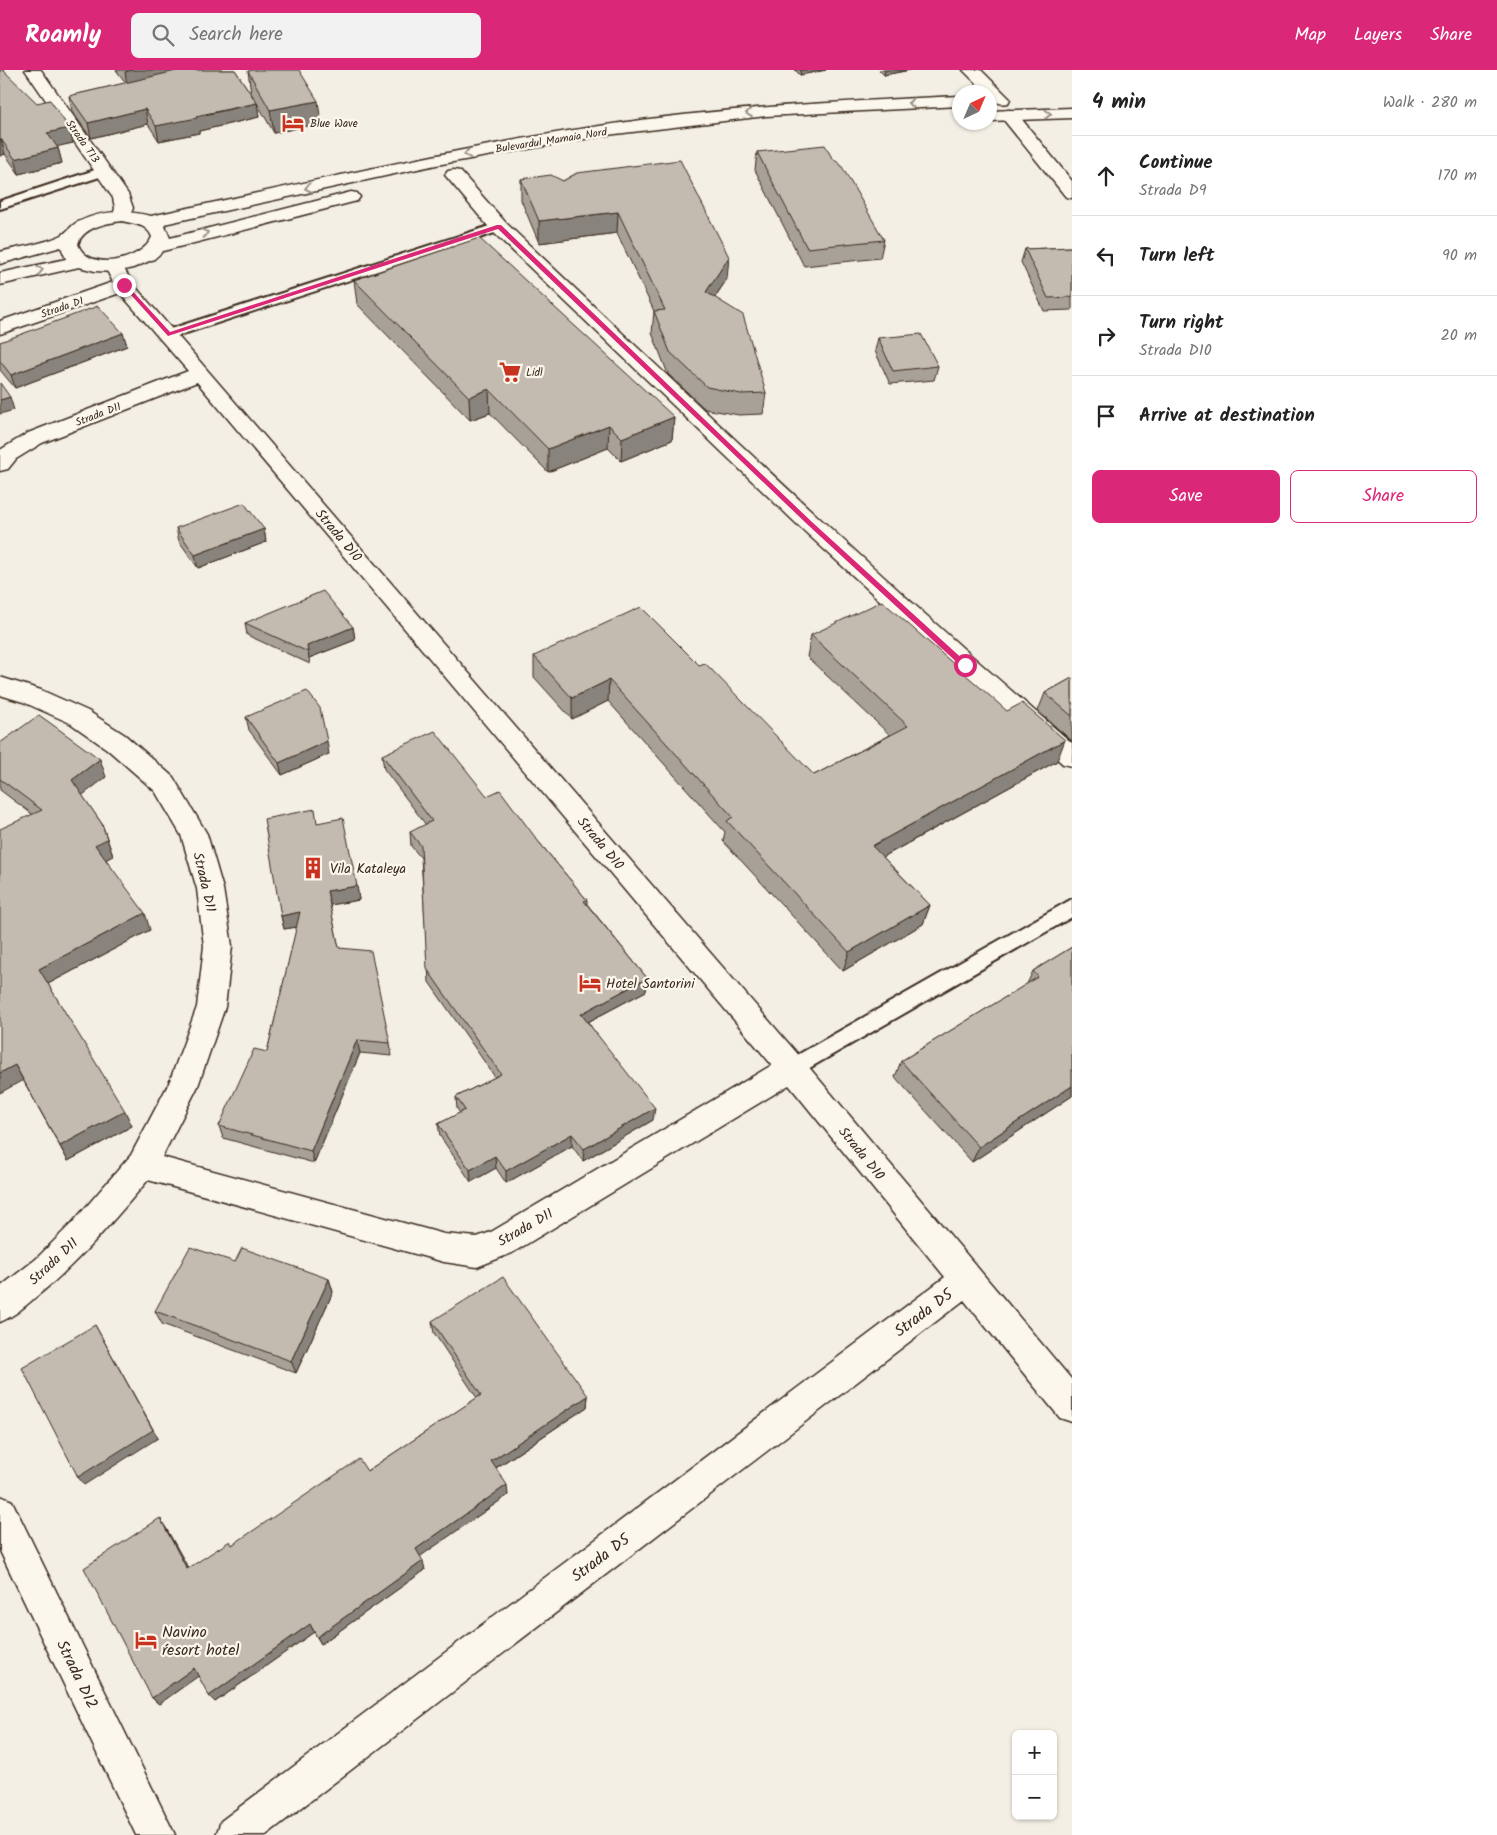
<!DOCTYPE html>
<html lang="en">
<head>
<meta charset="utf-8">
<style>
  body { margin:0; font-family:Kalam,sans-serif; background:#f2f2f2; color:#222 }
  .controls { position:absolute; right:15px; bottom:15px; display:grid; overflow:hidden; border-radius:8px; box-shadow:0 1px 4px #0004 }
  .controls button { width:45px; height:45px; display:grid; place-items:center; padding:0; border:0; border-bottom:1px solid #e0e0e0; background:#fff; color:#222; font:25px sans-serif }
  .compass { position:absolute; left:952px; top:15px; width:45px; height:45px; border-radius:50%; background:#fff; box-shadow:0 1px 4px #0004; rotate:44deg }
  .stop { position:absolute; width:15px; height:15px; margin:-11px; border:4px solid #db2777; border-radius:50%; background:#fff }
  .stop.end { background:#db2777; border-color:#fff; box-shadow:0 1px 5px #0008 }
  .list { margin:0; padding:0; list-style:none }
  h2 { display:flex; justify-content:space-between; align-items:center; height:65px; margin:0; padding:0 20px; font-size:21px }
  h2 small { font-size:16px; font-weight:400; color:#767676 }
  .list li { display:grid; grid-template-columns:32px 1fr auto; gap:15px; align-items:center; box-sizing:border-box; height:80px; padding:0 20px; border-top:1px solid #e0e0e0 }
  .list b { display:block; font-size:19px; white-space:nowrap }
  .list p { margin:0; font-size:16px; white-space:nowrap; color:#767676 }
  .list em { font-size:16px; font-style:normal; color:#767676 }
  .actions { display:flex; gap:10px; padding:15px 20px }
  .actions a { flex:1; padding:11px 0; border:1px solid #db2777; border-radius:8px; text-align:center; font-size:18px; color:#db2777 }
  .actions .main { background:#db2777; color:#fff }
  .icon { flex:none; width:28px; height:28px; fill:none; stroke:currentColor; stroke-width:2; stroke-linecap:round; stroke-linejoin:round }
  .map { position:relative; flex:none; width:1072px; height:1765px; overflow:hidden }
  header { display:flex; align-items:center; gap:30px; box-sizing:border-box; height:70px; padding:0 25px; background:#db2777; color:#fff }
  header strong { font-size:24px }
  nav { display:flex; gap:28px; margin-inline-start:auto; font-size:18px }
  .search { width:350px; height:45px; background:#f2f2f2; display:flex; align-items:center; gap:12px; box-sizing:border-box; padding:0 18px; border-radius:8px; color:#767676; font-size:19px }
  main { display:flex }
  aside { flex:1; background:#fff }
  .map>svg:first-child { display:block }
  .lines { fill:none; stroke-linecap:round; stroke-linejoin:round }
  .service-casing { stroke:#3b2a1e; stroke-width:4 }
  .minor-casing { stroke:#3b2a1e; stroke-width:3 }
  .secondary-casing { stroke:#3b2a1e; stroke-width:3 }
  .service { fill:#fbf7ec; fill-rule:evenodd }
  .minor { fill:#fbf7ec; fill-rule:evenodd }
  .secondary { fill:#fbf7ec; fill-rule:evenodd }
  .wall { fill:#a8a197; stroke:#3b2a1e }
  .shaded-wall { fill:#88837b; stroke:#3b2a1e }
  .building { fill:#c3bbb0; stroke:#3b2a1e }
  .oneway { stroke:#9b9085 }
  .route { fill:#db2777 }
  .labels { text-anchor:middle; stroke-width:4.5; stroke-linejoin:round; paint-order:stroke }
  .far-poi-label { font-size:11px; fill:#3b2a1e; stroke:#fbf7ec; text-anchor:start }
  .far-street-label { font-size:11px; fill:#3b2a1e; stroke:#fbf7ec }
  .street-label { font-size:14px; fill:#3b2a1e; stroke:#fbf7ec }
  .poi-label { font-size:14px; fill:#3b2a1e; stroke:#fbf7ec; text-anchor:start }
  .near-street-label { font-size:16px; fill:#3b2a1e; stroke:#fbf7ec }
  .near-poi-label { font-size:16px; fill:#3b2a1e; stroke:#fbf7ec; text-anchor:start }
</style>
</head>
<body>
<header>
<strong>Roamly</strong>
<div class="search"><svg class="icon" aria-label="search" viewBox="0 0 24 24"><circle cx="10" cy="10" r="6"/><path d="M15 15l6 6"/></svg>Search here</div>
<nav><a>Map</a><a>Layers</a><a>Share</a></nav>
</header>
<main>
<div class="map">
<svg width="1072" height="1765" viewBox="0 0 1072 1765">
  <rect width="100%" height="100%" fill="#f3efe4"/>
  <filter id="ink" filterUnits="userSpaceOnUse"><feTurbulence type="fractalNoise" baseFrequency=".02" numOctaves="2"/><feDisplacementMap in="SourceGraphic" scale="10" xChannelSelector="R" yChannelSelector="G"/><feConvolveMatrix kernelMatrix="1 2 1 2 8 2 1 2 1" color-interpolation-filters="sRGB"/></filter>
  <g filter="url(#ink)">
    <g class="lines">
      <g class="service-casing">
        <path id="service" d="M104,97L109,98L110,101L109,104L0,139V131Z
          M499,153L504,154L506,157L504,160L174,267H164L162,264L164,261Z
          M1072,829V847L799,1004L792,1007L785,1004L781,998L785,992Z"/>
      </g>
      <g class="minor-casing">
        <path id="minor" d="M25,0H41L128,124L133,138L128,150L122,151L116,150L113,146L115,138L113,128Z
          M963,0H981L1010,29L1008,33C999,35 996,32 989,26V22H985Z
          M1009,40L1015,41L1072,111V128L1066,127L1003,49L1000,45L1003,41Z
          M454,100L460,101L506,153C692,329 877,507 1072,673V696L1063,694L957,601L802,459L492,161L445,105L448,101Z
          M114,191L121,193L132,213L802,989L1072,1310V1352L1060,1348L964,1230L266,1765H216L221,1751L945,1207L789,1015L512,1183L477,1197L444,1192L148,1110C113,1151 79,1192 37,1226C25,1236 15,1246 0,1252V1217L36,1189L73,1152L131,1085L169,1013L197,937L204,876L197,819L181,765L155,721L107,679L70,653L23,632L0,625V607L41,620L88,641L125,665L173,707L207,764L223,819L232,876L225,937L198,1016L162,1087L444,1164L477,1167L491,1162L772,995L197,312L42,373L16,389L8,399L0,401V380L28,363L188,301L120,223L0,264V251L113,212L105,197L107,193Z
          M0,1426L12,1431L175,1765H136L0,1481Z"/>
      </g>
      <g class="secondary-casing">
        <path id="secondary" d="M959,26V36L766,46L607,65L436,95L164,154L170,168L351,122L357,123L360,127L357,131L163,181L154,189L133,198L115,202L95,201L79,197L0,215V203L66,189L61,177L0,194V182C19,177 42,174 60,166C67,163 71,155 78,152C102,140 126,140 151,146C302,114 453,78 606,55C723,37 841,32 959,26ZM122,151C134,154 147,154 152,167C142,191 88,203 78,174C83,157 107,153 122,151Z
          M1072,38V48L989,51V41Z"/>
      </g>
      <use href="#service" class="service"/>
      <use href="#minor" class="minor"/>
      <use href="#secondary" class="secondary"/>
    </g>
    <path class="wall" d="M0,0L73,73L57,76L58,78L62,93L19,104L5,84L0,86Z
      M116,0H235L255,30L251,23L248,1L321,53L274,63L257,33L259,47L199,61V63L159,71L148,54L91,68L72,41L69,26L126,13Z
      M795,0H826L800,5Z
      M879,0H910L884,5Z
      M757,82L832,88L884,170L880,188L804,196L755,100Z
      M577,103L727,209L715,227L766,323L763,344L739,345L705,339L668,304L652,263L654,241L617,163L539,173L521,130V109L563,111Z
      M1072,177V240L1044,241L1021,192L1025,179Z
      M354,210L674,347L672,370L621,391L608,378L548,402L490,343L470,350L357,234Z
      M123,263L127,276L15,318L0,300V272Z
      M878,268L938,296L934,310L890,314L875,281Z
      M176,458L264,459L266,472L198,498L179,471Z
      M245,553L353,557L355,570L309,588L310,594L247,565Z
      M811,565L1057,691L883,787L930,835L923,854L843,901L723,771L725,762L608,631L572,649L534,607V586L699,595L814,705L890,665L807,587Z
      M1072,608V671L1038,641L1045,623Z
      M246,647L329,684L282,705L249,660Z
      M0,673L106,707L82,725L102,754L113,786L106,789L150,860L48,914L132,1056L68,1091L23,1010L32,744L0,720Z
      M382,685L487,726L538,771L587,830V834L647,908L646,921L588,952L653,1050L583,1091L572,1076L506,1113L496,1098L471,1112L440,1066L438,1054L460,1043L457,1039L456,1027L495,1007L429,912L421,788L411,776L410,762L426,755L384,699Z
      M318,753L357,816L359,830L330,835L339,878L390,973L392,986L360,983L314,1093L223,1068L219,1056L267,982L297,857L284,859L281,846Z
      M1072,877V1026L972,1092L895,1007L901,991L1027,914L1033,901Z
      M235,1192L329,1209L333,1222L296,1303L162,1254L155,1241Z
      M432,1251L588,1326L587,1337L496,1398L508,1425L420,1486L425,1500L321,1574L314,1562L215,1632L198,1606L159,1634L152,1628L166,1458L188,1499L367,1401L477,1328L434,1263Z"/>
    <path class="shaded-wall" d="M132,0H192L127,14L125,2Z
      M801,0H826L800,5Z
      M885,0H910L884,5Z
      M318,31L321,53L274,63L270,40Z
      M257,33L259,47L199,61V63L159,71L156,56Z
      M145,39L148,54L91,68L88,53Z
      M69,58L73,73L51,78L47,63Z
      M1,69L5,84L0,86V70Z
      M58,78L62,93L19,104L15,89Z
      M618,142L617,163L539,173V151Z
      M729,187L727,209L704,243L706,222Z
      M123,263L127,276L15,318L11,305Z
      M489,319L490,343L470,350L469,327Z
      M10,327L14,340L0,344V330Z
      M674,347L672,370L621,391L622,368Z
      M609,355L608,378L548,402V379Z
      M264,459L266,472L198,498L195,485Z
      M353,557L355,570L309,588L307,576Z
      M609,610L608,631L572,649V628Z
      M1065,670L1057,691L866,796L872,776Z
      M327,671L329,684L282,705L279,693Z
      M100,689L106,707L79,728L72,710Z
      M102,754L113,786L101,792L95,775Z
      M357,816L359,830L330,835L327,821Z
      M930,835L923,854L843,901L849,882Z
      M300,842L303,856L284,859L281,846Z
      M145,843L150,860L46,915L39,899Z
      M647,908L646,921L580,956L581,944Z
      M357,970L360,983L314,1093L311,1081Z
      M15,995L23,1010L0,1023V1003Z
      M1072,1016V1026L972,1092L979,1077Z
      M655,1038L653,1050L583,1091L584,1079Z
      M125,1041L132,1056L68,1091L60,1076Z
      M572,1064V1076L506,1113V1101Z
      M495,1086L496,1098L471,1112L470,1100Z
      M329,1209L333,1222L296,1303L291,1291Z
      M95,1255L158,1368L84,1415L78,1407Z
      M588,1326L587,1337L491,1401V1391Z
      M507,1415L508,1425L418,1488L416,1479Z
      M160,1448L166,1458L194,1508L187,1499Z
      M423,1491L425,1500L321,1574L317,1567Z
      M310,1554L314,1562L215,1632L209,1626Z
      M194,1598L200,1605L159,1634L152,1628Z"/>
    <path class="building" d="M0,0H3L37,33L50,30L69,58L47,63L58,78L15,89L1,69L0,70Z
      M180,0H235L257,33L196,46L197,48L156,56L145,39L88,53L69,26Z
      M253,0H299L318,31L270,40L248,1Z
      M825,75L832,88L841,95L884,170L807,178L757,82Z
      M680,90L729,187L706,222L743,245L766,323L741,324L707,317L670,282L654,241L665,240L618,142L539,151L521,109L551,105L563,111L577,103Z
      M479,168L674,347L622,368L609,355L548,379L489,319L469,327L354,210Z
      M1072,177V227L1048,228L1025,179Z
      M98,236L123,263L11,305L0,291V272Z
      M921,264L938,296L893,301L878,268Z
      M0,313L10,327L0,330Z
      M244,433L264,459L195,485L176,458Z
      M323,521L353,557L307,576L308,582L245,553Z
      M882,531L1007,641L1022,633L1065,670L872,776L930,835L849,882L727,751L733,747L609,610L572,628L534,586L641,537L699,595L705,593L814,705L908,656L811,565Z
      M1072,608V646L1045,623Z
      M307,621L320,638L327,671L279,693L246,647Z
      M39,645L100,689L72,710L102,754L107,769L95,775L145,843L39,899L125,1041L60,1076L15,995L0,1003V759L42,740L0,709V673Z
      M435,661L487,726L500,720L538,771L587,830L584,831L647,908L581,944L655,1038L584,1079L572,1064L506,1101L495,1086L470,1100L438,1054L465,1040L456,1027L501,1004L427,899L421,776L410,762L432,751L382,685Z
      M315,739L317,753L343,748L357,816L327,821L339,878L371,881L390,973L357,970L311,1081L219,1056L254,979L267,982L300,842L281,846L264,749Z
      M1072,877V1016L979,1077L901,991L1038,907L1033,901Z
      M190,1177L235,1192L242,1178L329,1209L291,1291L155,1241Z
      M503,1207L588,1326L491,1391L507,1415L416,1479L423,1491L317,1567L310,1554L209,1626L194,1598L152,1628L84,1498L160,1448L187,1499L230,1471L232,1475L359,1389L367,1401L481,1325L432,1251Z
      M95,1255L153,1360L78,1407L22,1298Z"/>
    <defs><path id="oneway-chevron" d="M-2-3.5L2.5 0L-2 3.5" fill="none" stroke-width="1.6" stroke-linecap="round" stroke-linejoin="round" transform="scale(1.25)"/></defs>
    <g class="oneway">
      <use href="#oneway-chevron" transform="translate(911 33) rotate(178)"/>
      <use href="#oneway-chevron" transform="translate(749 43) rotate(174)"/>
      <use href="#oneway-chevron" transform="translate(1048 44) rotate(-2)"/>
      <use href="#oneway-chevron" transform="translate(467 84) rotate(169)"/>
      <use href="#oneway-chevron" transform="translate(308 118) rotate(168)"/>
      <use href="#oneway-chevron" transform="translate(205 163) rotate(-15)"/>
      <use href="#oneway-chevron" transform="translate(40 200) rotate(-12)"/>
    </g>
  </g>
  <path class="route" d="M497,155H501L812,452L967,593V597H962L808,455L498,159L168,266L122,215L126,214L170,262Z"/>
  <defs>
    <g id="hotel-bare" transform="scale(1.725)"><path d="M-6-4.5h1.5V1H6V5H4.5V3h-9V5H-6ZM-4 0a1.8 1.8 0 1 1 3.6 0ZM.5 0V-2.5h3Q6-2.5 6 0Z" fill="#c8321e" stroke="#fbf7ec" stroke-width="2.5" paint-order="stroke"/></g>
    <g id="supermarket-bare" transform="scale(1.725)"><path d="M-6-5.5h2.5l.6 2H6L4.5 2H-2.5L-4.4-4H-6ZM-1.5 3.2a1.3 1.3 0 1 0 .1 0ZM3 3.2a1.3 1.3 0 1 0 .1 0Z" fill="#c8321e" stroke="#fbf7ec" stroke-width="2.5" paint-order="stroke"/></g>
    <g id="building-bare" transform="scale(1.725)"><path d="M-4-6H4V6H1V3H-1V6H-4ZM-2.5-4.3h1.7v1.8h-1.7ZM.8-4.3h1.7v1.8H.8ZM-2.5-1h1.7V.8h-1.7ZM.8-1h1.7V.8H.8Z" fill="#c8321e" stroke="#fbf7ec" stroke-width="2.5" paint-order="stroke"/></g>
  </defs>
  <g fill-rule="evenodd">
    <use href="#hotel-bare" x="293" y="53"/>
    <use href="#supermarket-bare" x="510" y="302"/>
    <use href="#building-bare" x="313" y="798"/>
    <use href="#hotel-bare" x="590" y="913"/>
    <use href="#hotel-bare" x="146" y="1570"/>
  </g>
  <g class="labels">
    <g class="far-poi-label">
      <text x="310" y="57">Blue Wave</text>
      <text x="526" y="306">Lidl</text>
    </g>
    <g class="far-street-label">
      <text transform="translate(551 70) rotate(-9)" y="4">Bulevardul Mamaia Nord</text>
      <text transform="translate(83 71) rotate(55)" y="4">Strada T13</text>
      <text transform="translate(62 237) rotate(-19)" y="4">Strada D1</text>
      <text transform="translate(98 344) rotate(-21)" y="4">Strada D11</text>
    </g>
    <g class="street-label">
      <text transform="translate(339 465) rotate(50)" y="5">Strada D10</text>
      <text transform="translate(601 773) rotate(50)" y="5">Strada D10</text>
      <text transform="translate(205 812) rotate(77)" y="5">Strada D11</text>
      <text transform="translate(862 1083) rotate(51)" y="5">Strada D10</text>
      <text transform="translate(525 1157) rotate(-30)" y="5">Strada D11</text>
      <text transform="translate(53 1191) rotate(-43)" y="5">Strada D11</text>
    </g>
    <g class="poi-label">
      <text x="330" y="803">Vila Kataleya</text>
      <text x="606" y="918">Hotel Santorini</text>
    </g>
    <g class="near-street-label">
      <text transform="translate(923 1242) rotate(-37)" y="6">Strada D5</text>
      <text transform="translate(600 1487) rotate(-37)" y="6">Strada D5</text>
      <text transform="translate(78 1604) rotate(64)" y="6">Strada D12</text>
    </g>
    <g class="near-poi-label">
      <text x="162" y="1567">Navino<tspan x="162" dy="18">ŕesort hotel</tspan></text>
    </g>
  </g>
</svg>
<div class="controls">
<button>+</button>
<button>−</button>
</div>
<svg class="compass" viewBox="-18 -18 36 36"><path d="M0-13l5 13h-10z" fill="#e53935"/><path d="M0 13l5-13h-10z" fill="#767676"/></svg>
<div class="stop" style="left:965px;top:595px"></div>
<div class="stop end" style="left:124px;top:215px"></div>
</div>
<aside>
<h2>4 min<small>Walk · 280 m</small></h2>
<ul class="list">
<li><svg class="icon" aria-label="ahead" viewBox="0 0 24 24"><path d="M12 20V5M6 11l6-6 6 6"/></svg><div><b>Continue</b><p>Strada D9</p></div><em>170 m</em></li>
<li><svg class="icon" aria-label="left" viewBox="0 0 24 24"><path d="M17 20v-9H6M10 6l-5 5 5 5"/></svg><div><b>Turn left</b></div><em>90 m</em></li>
<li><svg class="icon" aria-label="right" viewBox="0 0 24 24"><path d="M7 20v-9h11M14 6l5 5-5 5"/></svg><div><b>Turn right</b><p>Strada D10</p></div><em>20 m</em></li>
<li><svg class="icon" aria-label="arrive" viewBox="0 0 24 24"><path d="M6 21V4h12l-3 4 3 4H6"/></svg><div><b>Arrive at destination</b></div></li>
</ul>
<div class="actions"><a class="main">Save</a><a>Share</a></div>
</aside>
</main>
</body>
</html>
